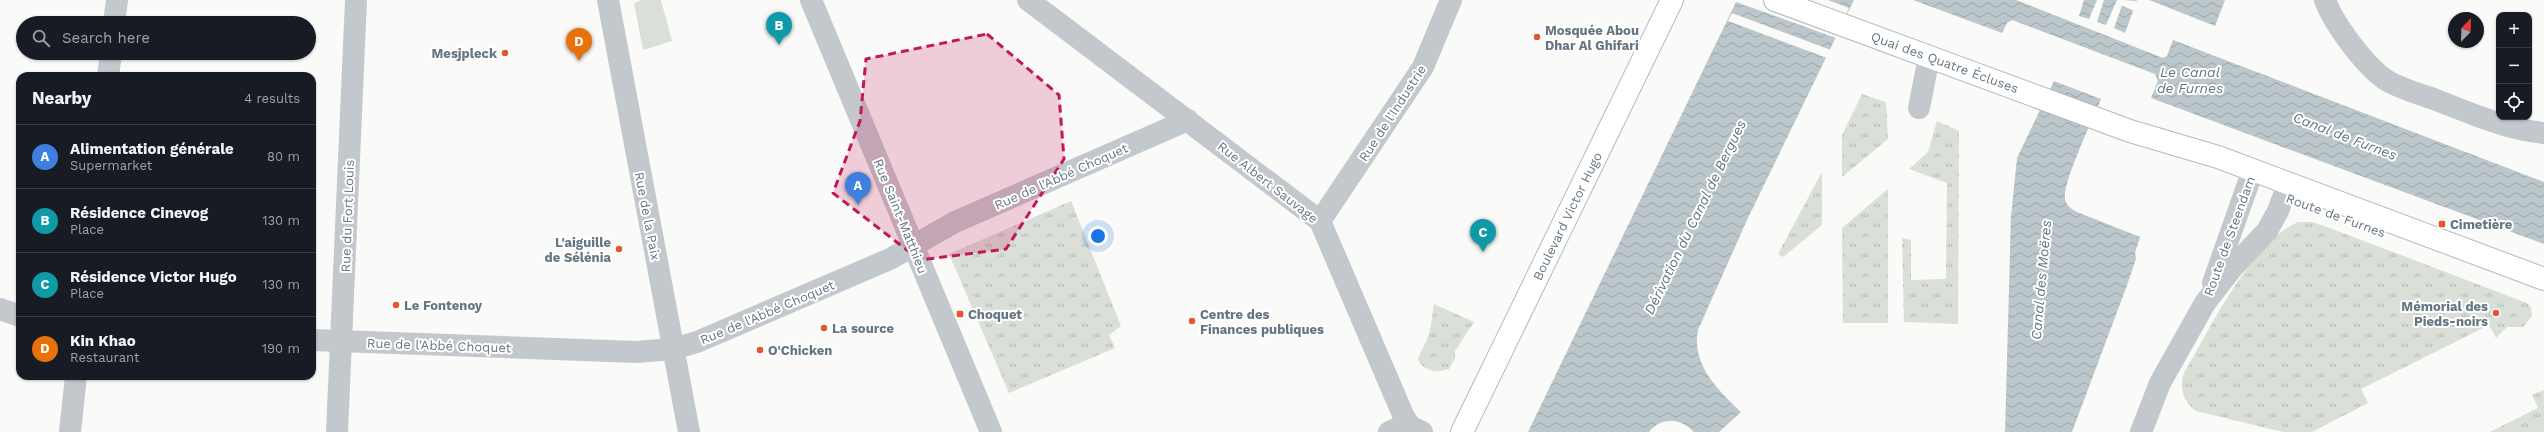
<!DOCTYPE html>
<html lang="en">
<head>
<meta charset="utf-8">
<style>
  body { margin:0; font-family:"Work Sans",sans-serif; background:#242831; color:#f1f3f6 }
  .controls { position:absolute; right:12px; top:12px; display:grid; overflow:hidden; border-radius:8px; box-shadow:0 1px 3px #0004 }
  .controls button { width:36px; height:36px; display:grid; place-items:center; padding:0; border:0; border-bottom:1px solid #363941; background:#171b24; color:#f1f3f6; font:20px sans-serif }
  .compass { position:absolute; left:2448px; top:12px; width:36px; height:36px; border-radius:50%; background:#171b24; box-shadow:0 1px 3px #0004; rotate:23deg }
  .you { position:absolute; left:1098px; top:236px; width:14px; height:14px; margin:-10px; border:3px solid #fff; border-radius:50%; background:#1a73e8; box-shadow:0 0 0 6px #1a73e833 }
  .badge { display:grid; place-items:center; width:26px; height:26px; border-radius:50%; background:#e4572e; color:#fff; font-size:13px; font-weight:700 }
  .pin { position:absolute; translate:-50% -33px; filter:drop-shadow(0 1px 2px #0008) }
  .pin::after { content:''; position:absolute; top:21px; width:14px; height:12px; background:inherit; clip-path:polygon(0 0,100% 0,50% 100%) }
  .list { margin:0; padding:0; list-style:none }
  h2 { display:flex; justify-content:space-between; align-items:center; height:52px; margin:0; padding:0 16px; font-size:17px }
  h2 small { font-size:13px; font-weight:400; color:#9ea1a6 }
  .list li { display:grid; grid-template-columns:26px 1fr auto; gap:12px; align-items:center; box-sizing:border-box; height:64px; padding:0 16px; border-top:1px solid #363941 }
  .list b { display:block; font-size:15px; white-space:nowrap }
  .list p { margin:0; font-size:13px; white-space:nowrap; color:#9ea1a6 }
  .list em { font-size:13px; font-style:normal; color:#9ea1a6 }
  .icon { flex:none; width:22px; height:22px; fill:none; stroke:currentColor; stroke-width:2; stroke-linecap:round; stroke-linejoin:round }
  .map { position:relative; flex:none; width:2544px; height:432px; overflow:hidden }
  .search { position:absolute; background:#171b24; box-shadow:0 1px 3px #0004; left:16px; top:16px; width:300px; height:44px; display:flex; align-items:center; gap:10px; box-sizing:border-box; padding:0 14px; border-radius:22px; color:#9ea1a6; font-size:15px }
  .panel { position:absolute; background:#171b24; box-shadow:0 1px 3px #0004; left:16px; top:72px; width:300px; height:308px; border-radius:12px }
  .map>svg:first-child { display:block }
  .grass { fill:url(#grass-tufts) }
  .pitch { fill:#dadfd7 }
  .water { fill:url(#water-waves) }
  .pier { fill:#fafaf8 }
  .lines { fill:none; stroke-linecap:round; stroke-linejoin:round }
  .secondary-casing { stroke:#b3babf; stroke-width:24 }
  .minor { stroke:#c3c8cc; stroke-width:22 }
  .tertiary { stroke:#c3c8cc; stroke-width:22 }
  .secondary { stroke:#fff; stroke-width:22 }
  .marked { fill:#c2185b; fill-opacity:0.2; stroke:#c2185b; stroke-width:3; stroke-dasharray:8 5; stroke-linejoin:round }
  .poi-dot { fill:#e4572e; stroke:#fff; stroke-width:1.5 }
  .labels { text-anchor:middle; stroke-width:4; stroke-linejoin:round; paint-order:stroke }
  .poi-label { font-size:13px; font-weight:bold; fill:#657683; stroke:#fff; text-anchor:start }
  .street-label { font-size:13px; fill:#657683; stroke:#fff }
  .water-label { font-size:14px; font-style:italic; fill:#60757c; stroke:#fff }
</style>
</head>
<body>
<div class="map">
<svg width="2544" height="432" viewBox="0 0 2544 432">
  <defs>
    <pattern id="grass-tufts" width="24" height="20" patternUnits="userSpaceOnUse"><rect width="24" height="20" fill="#dadfd7"/><path d="M3 7l-1-3M5 7V3M7 7l1-3M15 17l-1-3M17 17v-4M19 17l1-3" fill="none" stroke="#b4b9b4"/></pattern>
    <pattern id="water-waves" width="16" height="10" patternUnits="userSpaceOnUse"><rect width="16" height="10" fill="#bbc7cb"/><path d="M0 5q4-4 8 0t8 0" fill="none" stroke="#9ca6aa"/></pattern>
  </defs>
  <rect width="100%" height="100%" fill="#fafaf8"/>
  <path class="grass" d="M1862,94L1886,102L1888,139L1842,177V135Z
    M1937,121L1959,131L1958,324L1904,322L1902,238L1911,240V280L1946,279L1947,183L1909,169L1928,152Z
    M1822,172V225L1783,257L1778,254Z
    M1888,189V323H1843L1842,228Z
    M1071,201L1121,326L1109,335L1115,348L1009,393L949,254Z
    M2298,222H2312L2327,227L2527,303L2531,307L2532,316L2523,327H2507L2496,338L2489,325L2361,389L2368,403L2312,432H2283L2196,411C2183,402 2179,387 2184,373C2210,329 2251,242 2298,222Z
    M1434,304L1474,322L1455,351V358L1449,369C1435,373 1428,372 1418,361C1419,353 1422,351 1425,344C1431,333 1432,317 1434,304Z
    M2544,390V432H2490L2538,408L2532,395Z"/>
  <path class="pitch" d="M642,0H661L672,41L643,50L634,3Z"/>
  <path class="water" d="M1737,0H1854L1747,220L1698,330C1691,364 1718,390 1741,412L1719,432H1694C1681,418 1662,416 1649,432H1528Z
    M1913,0H2016L2163,58L2167,56L2173,40L2544,182V244L2151,98L2158,81L2155,74L2012,20L2007,23L2002,33Z
    M2084,0H2097L2089,19L2079,16Z
    M2104,0H2117L2106,25L2097,22Z
    M2124,0H2137L2125,33L2114,28Z
    M2149,0H2225L2215,26Z
    M2054,81L2101,99C2094,117 2062,183 2065,199C2066,205 2071,209 2077,212L2140,237L2135,253L2136,259L2126,288L2072,432H2005L2011,216L2017,158Z"/>
  <path class="pier" d="M1737,0H1828L1849,8L1836,38L1736,2Z
    M2121,0L2139,1L2135,11L2120,5Z
    M1732,13L1831,50L1827,58L1728,21Z"/>
  <g class="lines">
    <g class="secondary-casing">
      <path id="secondary" d="M1775,0L2130,131L2218,157L2544,279
        M1462,432L1672,0"/>
    </g>
    <path class="minor" d="M608,0L689,432
      M811,0L991,432
      M1028,0L1320,221L1404,417L1410,426L1422,432
      M2325,0C2333,23 2365,66 2386,80C2399,88 2416,93 2431,98C2468,112 2504,129 2544,133
      M114,23L117,0
      M108,76L111,53
      M1919,108L1929,57
      M1320,221L1423,67L1451,0
      M0,309L20,316
      M312,340L636,352L673,349L697,342L890,259L955,222L1188,120
      M70,432L76,376
      M1389,432L1407,424"/>
    <path class="tertiary" d="M2213,283L2253,170
      M337,432L356,0
      M2141,432L2160,383L2205,303L2233,267L2267,231L2278,211L2288,184"/>
    <use href="#secondary" class="secondary"/>
  </g>
  <path class="marked" d="M987,34L1059,95L1064,159L1006,249L920,260L833,193L860,121L866,59Z"/>
  <g class="poi-dot">
    <circle cx="1537" cy="37" r="4"/>
    <circle cx="505" cy="53" r="4"/>
    <rect x="2438" y="220" width="8" height="8" rx="2"/>
    <circle cx="619" cy="249" r="4"/>
    <circle cx="396" cy="305" r="4"/>
    <circle cx="2496" cy="313" r="4"/>
    <rect x="956" y="310" width="8" height="8" rx="2"/>
    <circle cx="1192" cy="321" r="4"/>
    <circle cx="824" cy="328" r="4"/>
    <circle cx="760" cy="350" r="4"/>
  </g>
  <g class="labels">
    <g class="poi-label">
      <text x="1545" y="35">Mosquée Abou<tspan x="1545" dy="15">Dhar Al Ghifari</tspan></text>
      <text x="497" y="58" text-anchor="end">Mesjpleck</text>
      <text x="2450" y="229">Cimetière</text>
      <text x="611" y="247" text-anchor="end">L'aiguille<tspan x="611" dy="15">de Sélénia</tspan></text>
      <text x="404" y="310">Le Fontenoy</text>
      <text x="2488" y="311" text-anchor="end">Mémorial des<tspan x="2488" dy="15">Pieds-noirs</tspan></text>
      <text x="968" y="319">Choquet</text>
      <text x="1200" y="319">Centre des<tspan x="1200" dy="15">Finances publiques</tspan></text>
      <text x="832" y="333">La source</text>
      <text x="768" y="355">O'Chicken</text>
    </g>
    <g class="street-label">
      <text transform="translate(1945 62) rotate(20)" y="5">Quai des Quatre Écluses</text>
      <text transform="translate(1392 113) rotate(-57)" y="5">Rue de l'Industrie</text>
      <text transform="translate(1061 176) rotate(-24)" y="5">Rue de l'Abbé Choquet</text>
      <text transform="translate(1268 182) rotate(38)" y="5">Rue Albert Sauvage</text>
      <text transform="translate(2336 215) rotate(20)" y="5">Route de Furnes</text>
      <text transform="translate(347 216) rotate(-88)" y="5">Rue du Fort Louis</text>
      <text transform="translate(648 216) rotate(79)" y="5">Rue de la Paix</text>
      <text transform="translate(901 216) rotate(68)" y="5">Rue Saint-Matthieu</text>
      <text transform="translate(1567 216) rotate(-64)" y="5">Boulevard Victor Hugo</text>
      <text transform="translate(2229 236) rotate(-70)" y="5">Route de Steendam</text>
      <text transform="translate(767 312) rotate(-23)" y="5">Rue de l'Abbé Choquet</text>
      <text transform="translate(439 345) rotate(2)" y="5">Rue de l'Abbé Choquet</text>
    </g>
    <g class="water-label">
      <text x="2190" y="77">Le Canal<tspan x="2190" dy="16">de Furnes</tspan></text>
      <text transform="translate(2345 136) rotate(21)" y="5">Canal de Furnes</text>
      <text transform="translate(1695 217) rotate(-64)" y="5">Dérivation du Canal de Bergues</text>
      <text transform="translate(2041 280) rotate(-85)" y="5">Canal des Moëres</text>
    </g>
  </g>
</svg>
<div class="controls">
<button>+</button>
<button>−</button>
<button><svg class="icon" aria-label="locate" viewBox="0 0 24 24"><circle cx="12" cy="12" r="6"/><path d="M12 2v4M12 18v4M2 12h4M18 12h4"/></svg></button>
</div>
<svg class="compass" viewBox="-18 -18 36 36"><path d="M0-13l5 13h-10z" fill="#e53935"/><path d="M0 13l5-13h-10z" fill="#9ea1a6"/></svg>
<div class="you"></div>
<div class="pin badge" style="left:858px;top:205px;background:#3f7fe0">A</div>
<div class="pin badge" style="left:779px;top:45px;background:#0f9aa8">B</div>
<div class="pin badge" style="left:1483px;top:252px;background:#0f9aa8">C</div>
<div class="pin badge" style="left:579px;top:61px;background:#e8710a">D</div>
<div class="search"><svg class="icon" aria-label="search" viewBox="0 0 24 24"><circle cx="10" cy="10" r="6"/><path d="M15 15l6 6"/></svg>Search here</div>
<section class="panel">
<h2>Nearby<small>4 results</small></h2>
<ul class="list">
<li><span class="badge" style="background:#3f7fe0">A</span><div><b>Alimentation générale</b><p>Supermarket</p></div><em>80 m</em></li>
<li><span class="badge" style="background:#0f9aa8">B</span><div><b>Résidence Cinevog</b><p>Place</p></div><em>130 m</em></li>
<li><span class="badge" style="background:#0f9aa8">C</span><div><b>Résidence Victor Hugo</b><p>Place</p></div><em>130 m</em></li>
<li><span class="badge" style="background:#e8710a">D</span><div><b>Kin Khao</b><p>Restaurant</p></div><em>190 m</em></li>
</ul>
</section>
</div>
</body>
</html>
